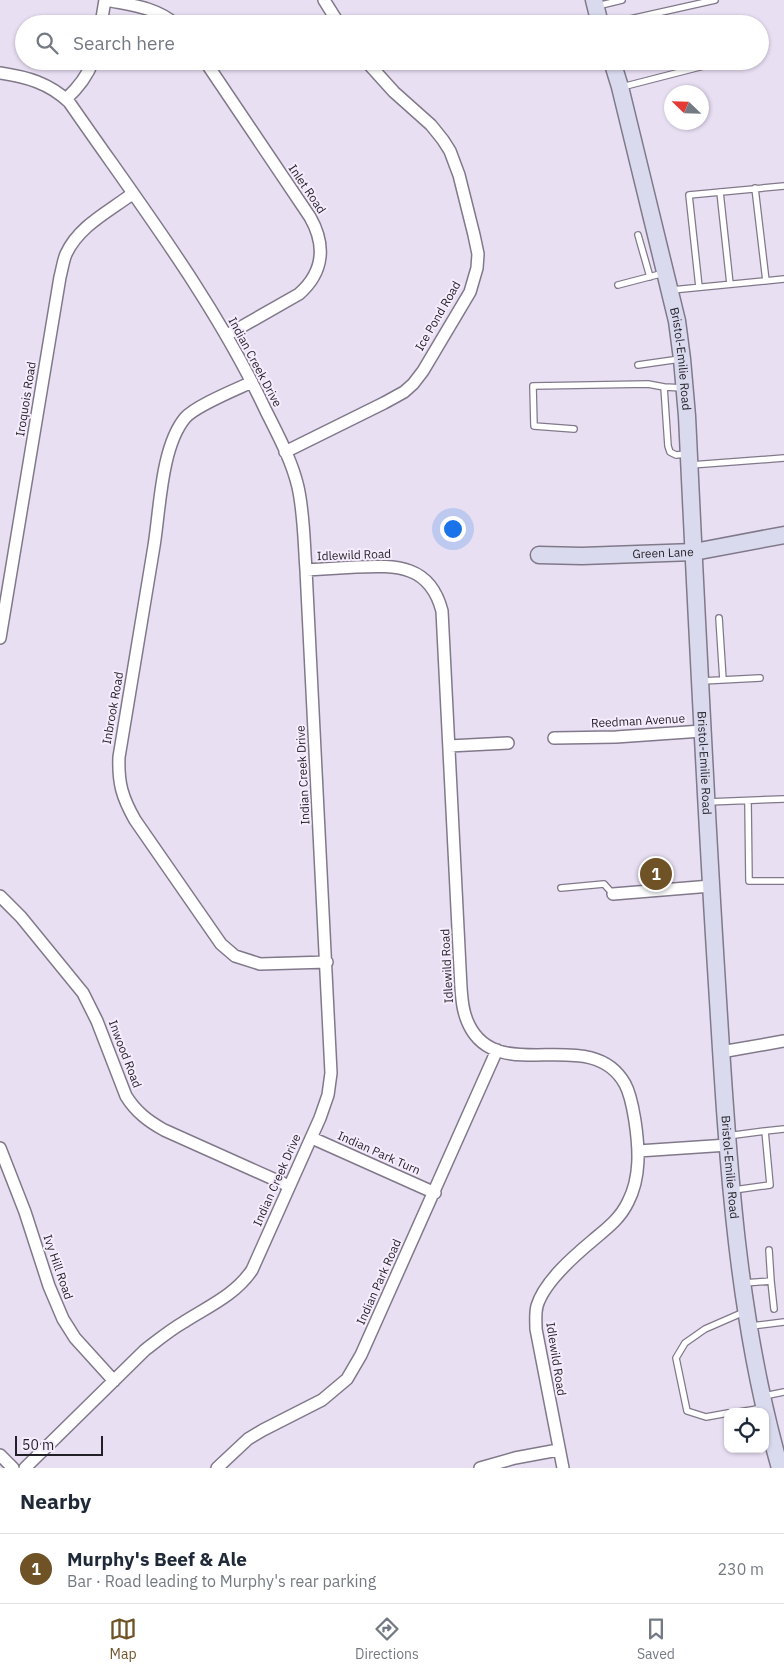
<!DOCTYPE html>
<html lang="en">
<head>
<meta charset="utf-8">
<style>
  body { margin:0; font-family:"IBM Plex Sans",sans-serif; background:#f6f6f7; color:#1f2937 }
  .controls { position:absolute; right:15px; bottom:15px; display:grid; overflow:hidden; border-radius:10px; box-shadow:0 1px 4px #0004 }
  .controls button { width:45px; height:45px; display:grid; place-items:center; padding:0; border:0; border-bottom:1px solid #e0e1e3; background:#fff; color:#1f2937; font:25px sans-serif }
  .compass { position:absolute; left:664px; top:85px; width:45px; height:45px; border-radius:50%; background:#fff; box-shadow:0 1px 4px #0004; rotate:293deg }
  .scale { position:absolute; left:15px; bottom:12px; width:88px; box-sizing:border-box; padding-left:5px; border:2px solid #231f26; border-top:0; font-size:14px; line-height:18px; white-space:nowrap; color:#231f26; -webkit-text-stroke:4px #f5edfd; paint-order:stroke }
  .you { position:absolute; left:452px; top:528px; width:18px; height:18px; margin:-12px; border:4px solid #fff; border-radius:50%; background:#1a73e8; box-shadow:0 0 0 8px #1a73e833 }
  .badge { display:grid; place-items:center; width:32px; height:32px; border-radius:50%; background:#6f5226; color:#fff; font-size:16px; font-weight:700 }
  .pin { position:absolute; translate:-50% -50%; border:2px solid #fff; box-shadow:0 1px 5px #0006 }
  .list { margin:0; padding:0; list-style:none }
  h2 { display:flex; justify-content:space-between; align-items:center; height:65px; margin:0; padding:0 20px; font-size:21px }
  h2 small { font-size:16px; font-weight:400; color:#747a83 }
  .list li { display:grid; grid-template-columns:32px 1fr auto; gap:15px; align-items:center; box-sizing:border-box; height:70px; padding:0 20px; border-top:1px solid #e0e1e3 }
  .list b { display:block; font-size:19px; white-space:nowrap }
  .list p { margin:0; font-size:16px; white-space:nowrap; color:#747a83 }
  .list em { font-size:16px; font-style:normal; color:#747a83 }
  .icon { flex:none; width:28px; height:28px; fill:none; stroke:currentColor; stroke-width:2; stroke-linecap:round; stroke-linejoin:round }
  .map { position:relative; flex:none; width:784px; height:1468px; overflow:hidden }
  .search { position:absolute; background:#fff; box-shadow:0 1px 4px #0004; left:15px; right:15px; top:15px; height:55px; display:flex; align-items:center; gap:12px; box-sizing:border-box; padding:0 18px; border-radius:28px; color:#747a83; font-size:19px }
  .sheet { height:135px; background:#fff }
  nav { display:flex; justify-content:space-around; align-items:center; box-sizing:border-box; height:70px; border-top:1px solid #e0e1e3; background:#fff; font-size:14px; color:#747a83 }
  nav a { display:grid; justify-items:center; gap:2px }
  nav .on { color:#6f5226 }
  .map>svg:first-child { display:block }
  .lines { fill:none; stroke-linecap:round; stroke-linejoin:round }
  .lane-casing { stroke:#81798a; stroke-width:8 }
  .street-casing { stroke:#81798a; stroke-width:14 }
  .secondary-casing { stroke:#81798a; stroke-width:19 }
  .lane { stroke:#fff; stroke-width:5.5 }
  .street { stroke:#fff; stroke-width:11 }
  .secondary { stroke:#d9daee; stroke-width:16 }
  .labels { text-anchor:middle; stroke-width:4; stroke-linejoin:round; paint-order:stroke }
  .street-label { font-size:12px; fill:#231f26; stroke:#f5edfd }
</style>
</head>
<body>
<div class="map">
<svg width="784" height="1468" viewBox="0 0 784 1468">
  <rect width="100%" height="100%" fill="#e8dff3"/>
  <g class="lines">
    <g class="lane-casing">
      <path id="lane" d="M597,6L622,0
        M608,24L715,0
        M622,87L723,61
        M755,188L766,281
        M720,192L730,284
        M638,235L650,277
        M618,285L664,273
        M699,287L689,195L784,186
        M672,290L784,279
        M638,365L680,359
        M684,388L664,387L668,446L670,452L676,455L687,454
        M574,429L534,426L533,386L648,384L664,387
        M691,465L784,458
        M719,618L723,680
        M702,681L760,678
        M748,801L749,881H784
        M708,802L784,799
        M561,888L604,884L613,894
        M765,1131L784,1129
        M727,1136L765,1131L770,1185L734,1190
        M771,1281L774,1309
        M744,1283L771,1281L769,1250
        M751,1326L784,1322
        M764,1396L784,1392
        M739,1412L763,1408
        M728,1413L706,1417L687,1411L676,1358L685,1343L705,1329L744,1312"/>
    </g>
    <g class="street-casing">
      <path id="street" d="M106,0C130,5 156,7 175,24
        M324,0L339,24
        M101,24L105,0
        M205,61L310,217C326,245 324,272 299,294L227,335
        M0,73C27,77 49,83 69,102C138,202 214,300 266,411C278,435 292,461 298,487C304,514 304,543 306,570L331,1073L328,1095L320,1118L252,1270C235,1295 209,1306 184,1322C170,1330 158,1340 145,1350L25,1468
        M66,99C78,88 87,77 93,61
        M252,382C237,389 195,406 185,418C161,447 160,509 154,546C142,616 131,687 119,757C118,783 122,797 135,820L221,944L235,956L260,964L327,962
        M285,452L384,403L404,392L413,384L423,371L470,292L477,268L478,254L474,235L459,175L450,151L443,140L431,125L394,92L366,61
        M306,570C323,569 340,568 356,567C397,565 430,565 442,611L461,988C462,1001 463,1013 469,1025C499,1087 591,1023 625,1084C631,1095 633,1109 635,1121C639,1148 641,1177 628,1202C620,1219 606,1229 592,1241C574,1256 544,1282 537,1306C535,1314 536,1321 536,1329L563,1468
        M0,638L60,277C62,270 63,261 66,254C79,226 108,212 132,194
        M554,738L616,737L702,731
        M449,746L508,743
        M613,894L711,886
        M0,896L21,917L83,993L97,1021L126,1096C136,1112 148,1121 164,1130L289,1186
        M721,1052L784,1041
        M312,1138L435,1193
        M0,1148L25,1212L49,1286L63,1319L75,1338L114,1381
        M638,1151L728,1145
        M0,1455L13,1468
        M217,1468L248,1439L263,1430L322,1400L347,1379L361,1355L497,1050
        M480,1468L515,1458L558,1450"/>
    </g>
    <g class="secondary-casing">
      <g id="secondary">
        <path d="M594,0L600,24"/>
        <path id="s1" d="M612,61L620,87L677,321L682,359L687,416C696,605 705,795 717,984C727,1146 735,1311 780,1468"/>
        <path id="s2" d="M539,555L582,556L694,552L784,535"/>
      </g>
    </g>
    <use href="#lane" class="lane"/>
    <use href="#street" class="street"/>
    <use href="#secondary" class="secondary"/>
  </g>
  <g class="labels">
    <g class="street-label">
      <text transform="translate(307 189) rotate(56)" y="4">Inlet Road</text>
      <text transform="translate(438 316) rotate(-60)" y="4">Ice Pond Road</text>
      <text dy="4" stroke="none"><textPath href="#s1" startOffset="306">Bristol-Emilie Road</textPath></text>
      <text transform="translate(255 362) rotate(62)" y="4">Indian Creek Drive</text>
      <text transform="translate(26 399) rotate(-81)" y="4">Iroquois Road</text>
      <text dy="4" stroke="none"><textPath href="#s2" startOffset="124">Green Lane</textPath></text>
      <text transform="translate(354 555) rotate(-2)" y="4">Idlewild Road</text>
      <text transform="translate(113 708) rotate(-80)" y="4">Inbrook Road</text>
      <text transform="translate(638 721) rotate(-3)" y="4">Reedman Avenue</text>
      <text dy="4" stroke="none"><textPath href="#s1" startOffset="711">Bristol-Emilie Road</textPath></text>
      <text transform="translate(303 775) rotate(-93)" y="4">Indian Creek Drive</text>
      <text transform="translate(447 966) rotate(-93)" y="4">Idlewild Road</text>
      <text transform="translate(125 1054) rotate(69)" y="4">Inwood Road</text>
      <text transform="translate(379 1153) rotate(24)" y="4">Indian Park Turn</text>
      <text dy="4" stroke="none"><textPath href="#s1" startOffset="1116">Bristol-Emilie Road</textPath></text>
      <text transform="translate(277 1180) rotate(-66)" y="4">Indian Creek Drive</text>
      <text transform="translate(58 1267) rotate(71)" y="4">Ivy Hill Road</text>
      <text transform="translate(379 1282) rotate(-66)" y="4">Indian Park Road</text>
      <text transform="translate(556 1359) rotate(81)" y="4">Idlewild Road</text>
    </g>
  </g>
</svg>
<div class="controls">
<button><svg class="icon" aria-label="locate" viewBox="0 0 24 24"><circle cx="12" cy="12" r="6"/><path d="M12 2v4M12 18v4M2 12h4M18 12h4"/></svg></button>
</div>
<svg class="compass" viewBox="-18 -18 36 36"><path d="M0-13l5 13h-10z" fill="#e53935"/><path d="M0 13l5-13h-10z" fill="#747a83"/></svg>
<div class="scale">50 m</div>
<div class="you"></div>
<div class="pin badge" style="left:656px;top:874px">1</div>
<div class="search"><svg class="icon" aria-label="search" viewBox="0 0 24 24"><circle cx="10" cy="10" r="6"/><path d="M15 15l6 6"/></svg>Search here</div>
</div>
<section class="sheet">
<h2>Nearby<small></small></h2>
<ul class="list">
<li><span class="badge">1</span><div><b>Murphy's Beef &amp; Ale</b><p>Bar · Road leading to Murphy's rear parking</p></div><em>230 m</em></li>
</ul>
</section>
<nav>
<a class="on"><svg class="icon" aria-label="map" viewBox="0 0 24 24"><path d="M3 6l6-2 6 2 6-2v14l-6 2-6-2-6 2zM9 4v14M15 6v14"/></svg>Map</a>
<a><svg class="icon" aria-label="directions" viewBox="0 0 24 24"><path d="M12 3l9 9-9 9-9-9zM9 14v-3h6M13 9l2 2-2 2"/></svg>Directions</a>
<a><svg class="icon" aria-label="saved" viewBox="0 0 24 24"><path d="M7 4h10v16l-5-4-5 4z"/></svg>Saved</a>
</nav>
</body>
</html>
